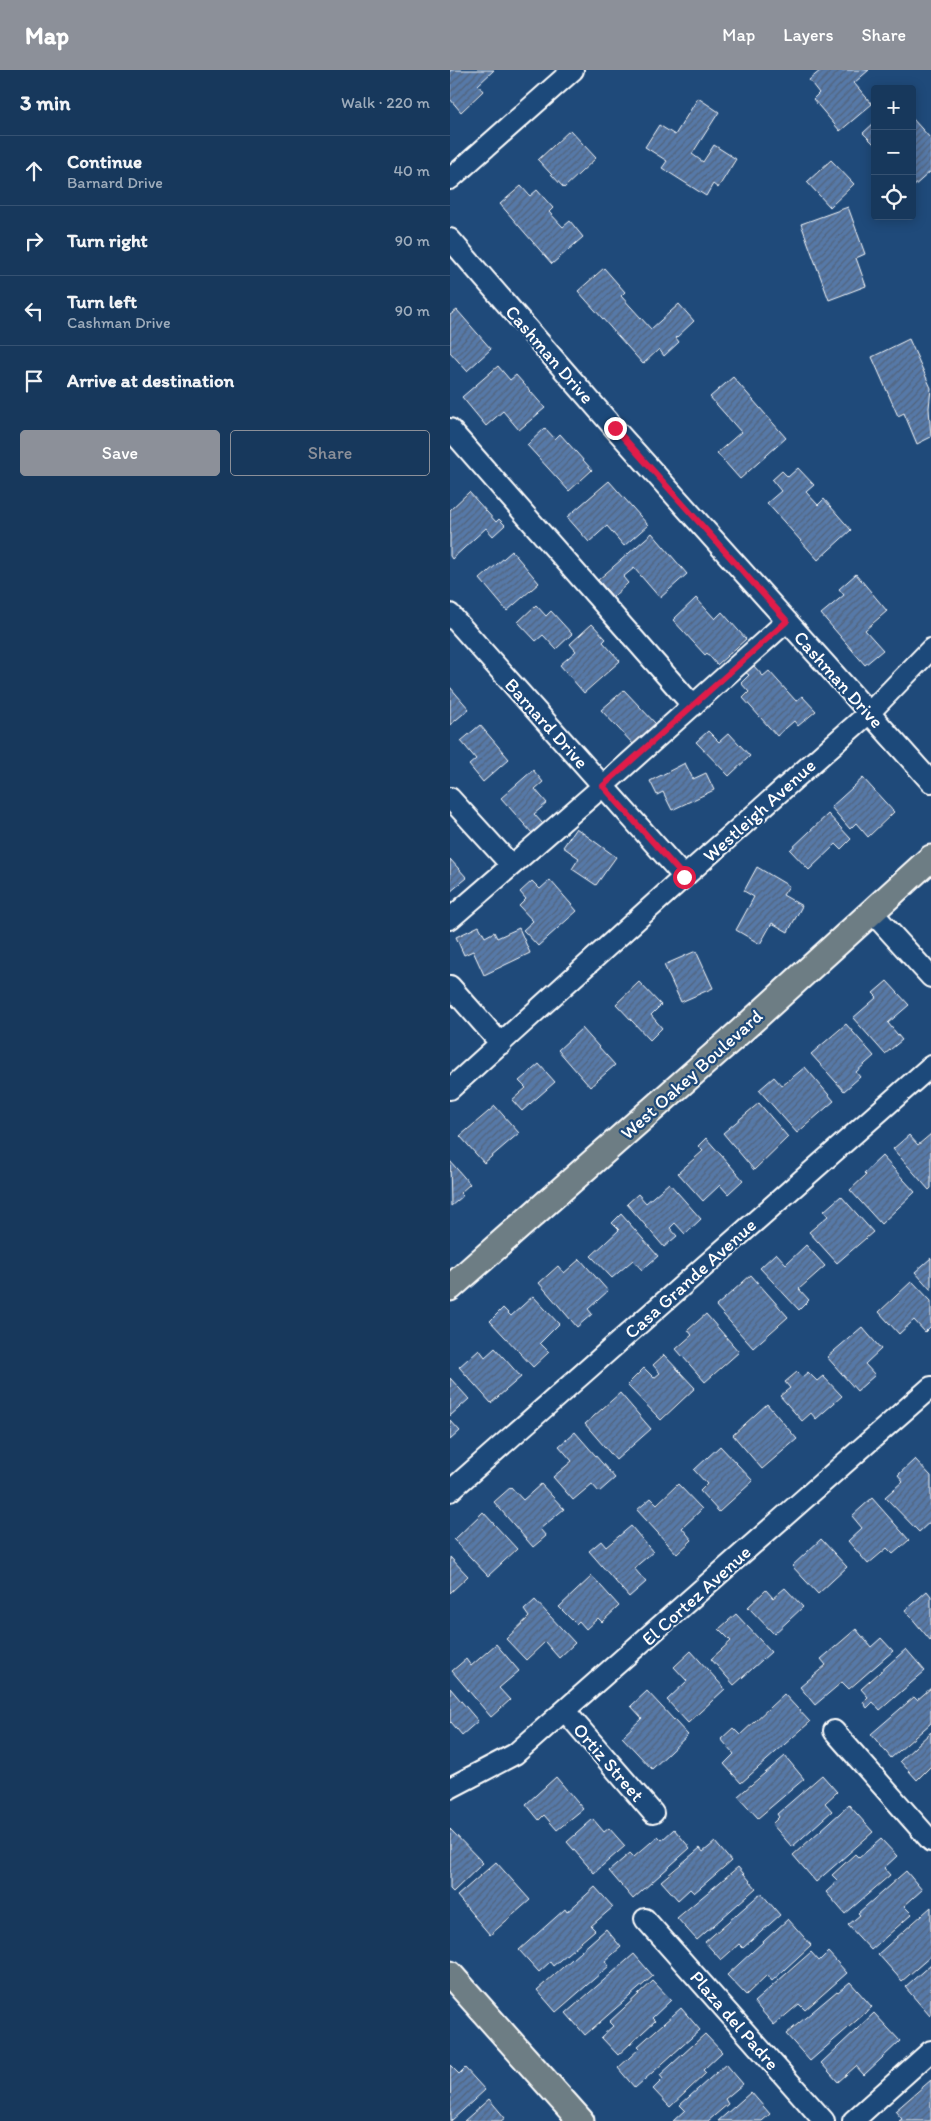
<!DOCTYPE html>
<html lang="en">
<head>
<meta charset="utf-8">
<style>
  body { margin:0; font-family:Itim,sans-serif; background:#203f62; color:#f1f3f6 }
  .controls { position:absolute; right:15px; top:15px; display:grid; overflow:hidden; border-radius:5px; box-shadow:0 2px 12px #0003 }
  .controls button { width:45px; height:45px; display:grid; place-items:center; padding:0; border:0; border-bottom:1px solid #365272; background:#17385c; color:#f1f3f6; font:25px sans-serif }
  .stop { position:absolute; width:15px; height:15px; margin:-11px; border:4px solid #e11d48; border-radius:50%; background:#fff }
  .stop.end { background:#e11d48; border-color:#fff; box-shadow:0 1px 5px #0008 }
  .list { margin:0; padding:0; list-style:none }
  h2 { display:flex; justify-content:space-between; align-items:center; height:65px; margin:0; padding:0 20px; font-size:21px }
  h2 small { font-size:16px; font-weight:400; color:#9eacbb }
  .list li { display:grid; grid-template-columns:32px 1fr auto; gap:15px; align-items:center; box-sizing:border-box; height:70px; padding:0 20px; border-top:1px solid #365272 }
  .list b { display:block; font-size:19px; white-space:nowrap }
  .list p { margin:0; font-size:16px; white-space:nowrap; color:#9eacbb }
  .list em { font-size:16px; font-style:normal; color:#9eacbb }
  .actions { display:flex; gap:10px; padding:15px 20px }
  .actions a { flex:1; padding:11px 0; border:1px solid #8c9099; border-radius:5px; text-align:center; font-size:18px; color:#8c9099 }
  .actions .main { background:#8c9099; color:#fff }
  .icon { flex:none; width:28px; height:28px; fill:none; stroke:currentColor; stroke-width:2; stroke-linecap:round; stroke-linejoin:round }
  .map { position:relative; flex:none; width:481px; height:2051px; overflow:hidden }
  header { display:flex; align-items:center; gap:30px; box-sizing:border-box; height:70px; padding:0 25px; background:#8c9099; color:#fff }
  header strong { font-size:24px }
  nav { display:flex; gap:28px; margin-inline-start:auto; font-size:18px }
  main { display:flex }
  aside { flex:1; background:#17385c }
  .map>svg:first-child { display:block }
  .building { fill:url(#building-hatch); stroke:#fff }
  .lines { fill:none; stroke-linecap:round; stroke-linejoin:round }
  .minor-casing { stroke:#fff; stroke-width:24 }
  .major-casing { stroke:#fff; stroke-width:29 }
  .minor { stroke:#1f4a7a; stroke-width:20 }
  .major { stroke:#6d7d84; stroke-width:25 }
  .route { stroke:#e11d48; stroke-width:6 }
  .labels { text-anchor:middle; stroke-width:4.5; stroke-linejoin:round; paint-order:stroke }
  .street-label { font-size:19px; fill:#fff; stroke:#1f4a7a }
</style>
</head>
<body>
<header>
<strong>Map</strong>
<nav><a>Map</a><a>Layers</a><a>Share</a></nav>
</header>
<main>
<aside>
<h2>3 min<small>Walk · 220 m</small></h2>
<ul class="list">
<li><svg class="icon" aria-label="ahead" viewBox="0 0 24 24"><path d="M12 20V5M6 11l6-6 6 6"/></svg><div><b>Continue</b><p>Barnard Drive</p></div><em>40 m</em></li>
<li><svg class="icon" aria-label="right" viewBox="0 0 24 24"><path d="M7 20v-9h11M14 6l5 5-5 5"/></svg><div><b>Turn right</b></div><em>90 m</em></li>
<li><svg class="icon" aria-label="left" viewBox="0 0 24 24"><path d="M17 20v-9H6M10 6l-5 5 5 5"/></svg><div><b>Turn left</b><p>Cashman Drive</p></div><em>90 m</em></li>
<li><svg class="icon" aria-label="arrive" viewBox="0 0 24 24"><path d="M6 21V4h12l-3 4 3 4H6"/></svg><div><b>Arrive at destination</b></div></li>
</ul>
<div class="actions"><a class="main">Save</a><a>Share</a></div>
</aside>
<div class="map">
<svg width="481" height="2051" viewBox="0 0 481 2051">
  <defs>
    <pattern id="building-hatch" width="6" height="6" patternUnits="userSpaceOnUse" patternTransform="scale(1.25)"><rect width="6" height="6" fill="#5679a8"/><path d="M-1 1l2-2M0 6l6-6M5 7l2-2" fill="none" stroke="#51627a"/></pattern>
  </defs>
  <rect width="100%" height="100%" fill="#1f4a7a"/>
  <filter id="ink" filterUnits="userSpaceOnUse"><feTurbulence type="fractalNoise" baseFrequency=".02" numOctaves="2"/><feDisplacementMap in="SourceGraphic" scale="10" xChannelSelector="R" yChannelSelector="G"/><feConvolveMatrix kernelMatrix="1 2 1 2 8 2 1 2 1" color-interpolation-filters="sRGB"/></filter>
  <g filter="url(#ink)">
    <path class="building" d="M0,0H44L28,15L33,21L11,42L0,29Z
      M371,0H419L404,13L422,34L390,61L363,29L369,23L359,10Z
      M248,28L269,42L242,84L253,92L264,75L286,89L268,118L263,114L256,126L212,98L217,91L195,77L209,55L225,65Z
      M462,48L481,69V101L462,118Z
      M425,52V75L413,63Z
      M120,60L146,88L114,118L88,90Z
      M381,90L404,114L380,137L357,112Z
      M71,116L80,126L87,120L103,138L99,142L113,157L120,151L133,167L102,194L50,134Z
      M398,137L415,184L406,188L416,216L379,230L351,154Z
      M154,198L175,222L171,226L201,259L229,234L244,251L226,268L229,272L214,286L209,279L193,294L128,221Z
      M7,240L41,279L17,301L0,282V245Z
      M459,269L481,318L479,338L481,367L467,374L454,343L448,346L422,287Z
      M48,296L60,310L66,305L95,338L69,360L53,341L36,356L12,327Z
      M283,307L336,368L290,409L267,383L291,362L260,327Z
      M95,358L105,369L110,364L142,400L119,421L77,375Z
      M348,398L364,415L356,422L368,435L374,429L401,460L368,490L317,433L331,421L322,410L332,401L338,407Z
      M159,411L198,455L174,476L157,456L139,472L117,447Z
      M19,422L46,452L49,449L55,455L43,466L36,458L2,489L0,486V440Z
      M202,463L237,504L210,528L184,498L173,507L178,513L163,527L148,510Z
      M62,481L89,513L57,541L30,509Z
      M406,504L437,541L415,560L433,580L415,595L371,544L394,525L389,519Z
      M246,528L265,549L272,542L296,569L267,595L257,583L255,585L223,550Z
      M86,535L96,546L101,541L122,564L106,579L93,565L86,571L68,552Z
      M142,554L156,569L153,572L170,591L134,623L110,595L126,581L120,574Z
      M303,595L313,606L319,601L346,631L352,626L366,641L348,656L344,651L327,666L293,628L299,622L291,613L299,605L295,602Z
      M0,617L19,639L0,655Z
      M174,620L206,654L184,675L151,640Z
      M30,655L59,689L33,712L19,695L26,689L11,671Z
      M258,661L269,672L279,663L300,686L279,706L246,672Z
      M235,693L243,709L256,703L264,720L222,740L213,722L207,725L200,711Z
      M83,700L93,712L85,719L97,733L84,744L93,754L82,763L51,728Z
      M413,708L444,742L418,767L406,753L400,759L381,737Z
      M378,744L401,769L391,779L386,774L359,800L340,780Z
      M126,758L166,787L146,815L122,799L129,788L113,777Z
      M0,789L17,808L0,822Z
      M307,797L339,816L333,825L352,836L338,862L322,853L310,874L286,860L304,827L294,821Z
      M100,810L127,841L88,876L73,860L83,851L69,836L76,829L70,822L82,811L90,819Z
      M29,856L35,867L44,862L47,868L69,858L80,883L34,905L23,881L14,885L6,867Z
      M246,881L263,918L231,932L214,895Z
      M437,911L459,935L438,953L452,970L435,984L403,948L427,927L423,923Z
      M189,912L211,935L201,945L212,958L200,970L166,934Z
      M396,954L424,986L406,1002L410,1007L394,1021L361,984Z
      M132,958L165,995L140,1017L108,980Z
      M89,994L105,1012L72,1041L62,1030L76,1018L69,1011Z
      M355,997L384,1031L347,1063L309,1020L324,1007L332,1016Z
      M309,1033L338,1067L304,1100L273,1063Z
      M45,1036L69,1063L34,1093L10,1066Z
      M481,1064V1118L479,1120L443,1079L459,1065L468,1075Z
      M256,1068L293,1110L278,1124L270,1115L253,1131L228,1103L253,1081L248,1076Z
      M432,1086L465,1122L431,1154L400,1120L416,1105L414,1103Z
      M0,1091L20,1114L10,1123L13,1126L1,1136Z
      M219,1113L251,1149L235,1164L225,1153L220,1158L227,1166L214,1177L177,1134L188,1124L196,1133Z
      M391,1126L423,1162L387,1193L359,1162L378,1146L374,1141Z
      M171,1144L208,1186L192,1200L183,1190L162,1208L141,1186L169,1160L162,1153Z
      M356,1175L375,1196L349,1219L359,1230L349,1240L310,1198L326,1183L336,1194Z
      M481,1188V1220L465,1202Z
      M130,1189L158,1221L138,1239L142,1244L127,1257L89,1213L108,1196L114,1203Z
      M301,1205L338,1247L303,1278L266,1236Z
      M462,1211L481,1231V1256L475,1262L464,1250L449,1264L429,1242Z
      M83,1226L109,1254L90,1273L99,1282L83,1297L40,1251L53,1238L61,1246Z
      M256,1244L289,1282L255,1312L226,1279L242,1265L238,1260Z
      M412,1257L431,1279L415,1294L425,1305L407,1321L377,1287Z
      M45,1278L71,1307L41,1333L9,1297L29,1279L35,1287Z
      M214,1285L245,1318L211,1350L177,1315L194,1298L204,1308L210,1303L203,1295Z
      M347,1302L352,1307L358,1302L367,1311L373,1306L392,1326L366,1349L361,1343L352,1351L330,1326L340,1318L335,1312Z
      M0,1308L19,1329L0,1346Z
      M170,1323L201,1359L166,1390L135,1354Z
      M317,1334L347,1369L312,1399L283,1365Z
      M0,1350L10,1361L0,1370Z
      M125,1362L165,1408L149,1422L142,1414L123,1430L103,1407L122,1391L109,1376Z
      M270,1376L303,1411L269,1442L250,1421L257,1414L244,1400Z
      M465,1389L481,1406V1451L469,1462L435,1427L453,1411L448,1405Z
      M91,1414L114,1439L90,1459L96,1466L83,1477L44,1432L61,1417L73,1430Z
      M228,1414L252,1439L232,1458L242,1470L227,1484L187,1440L201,1428L207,1434Z
      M422,1428L459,1470L443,1484L437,1478L418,1494L398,1471L412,1458L402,1446Z
      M33,1442L67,1479L38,1506L4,1470Z
      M181,1456L203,1482L184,1498L196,1512L179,1527L139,1481L151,1471L156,1477Z
      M371,1469L397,1497L368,1524L342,1496Z
      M0,1487L18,1506L0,1523Z
      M142,1506L169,1536L152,1552L148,1548L136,1559L129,1551L126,1554L109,1537Z
      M335,1518L353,1537L324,1564L298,1537L316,1520L323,1528Z
      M477,1521L481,1526V1571L455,1540Z
      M85,1530L125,1573L109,1588L95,1572L76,1590L56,1569L79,1547L74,1540Z
      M286,1544L321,1582L284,1615L261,1589L281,1571L269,1559Z
      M406,1559L421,1577L431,1568L443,1581L399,1619L392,1612L365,1635L350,1617L376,1595L371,1589Z
      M46,1574L69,1601L49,1618L60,1630L41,1647L2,1601L16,1589L21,1596Z
      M456,1579L475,1601L430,1640L423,1632L417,1638L413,1632L418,1627L411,1619Z
      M241,1581L275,1619L238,1653L217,1630L237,1611L224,1597Z
      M0,1618L28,1651L12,1665L1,1652L0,1653Z
      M481,1618V1653L441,1688L421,1664L464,1627L467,1630Z
      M197,1621L238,1665L202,1699L172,1667L192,1648L181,1636Z
      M334,1624L360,1652L291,1713L274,1694L284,1684L271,1669L283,1658L290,1665Z
      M481,1662V1696L467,1710L450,1691Z
      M335,1686L354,1709L308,1748L288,1726Z
      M372,1705L387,1722L375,1733L382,1741L342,1777L322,1754L329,1747L327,1744Z
      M106,1707L133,1739L107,1760L94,1745L89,1750L76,1734Z
      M399,1735L423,1762L366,1812L343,1785Z
      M143,1749L154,1762L159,1758L175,1776L144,1803L117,1772Z
      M0,1759L33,1793L3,1822L0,1819Z
      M224,1759L240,1778L183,1829L159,1801L180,1783L184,1787L208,1766L212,1770Z
      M431,1769L447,1786L434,1798L440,1805L395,1844L376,1822L388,1811L382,1805L405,1784L409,1788Z
      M265,1772L281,1791L244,1823L240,1819L228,1830L211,1811L250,1778L253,1782Z
      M46,1792L80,1830L40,1865L7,1826Z
      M288,1797L306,1818L247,1870L227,1848Z
      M456,1801L472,1820L454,1836L462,1844L421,1880L398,1855L410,1845L408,1843Z
      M145,1817L163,1837L141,1856L145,1860L103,1896L100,1892L89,1902L69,1880L115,1839L117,1842Z
      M311,1823L330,1845L293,1878L289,1874L271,1890L255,1872Z
      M481,1837V1886L452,1911L428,1884Z
      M338,1849L361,1875L322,1911L317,1905L296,1925L277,1905Z
      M156,1859L171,1877L155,1891L159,1896L106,1942L87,1920Z
      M361,1882L369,1891L378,1882L397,1903L355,1940L349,1934L324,1955L304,1932Z
      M184,1884L203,1906L135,1965L116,1943Z
      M481,1894V1945L480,1946L455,1917Z
      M203,1911L221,1930L202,1948L205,1951L168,1985L151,1967L163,1956L159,1952Z
      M400,1912L422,1937L360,1991L336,1964L387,1921L388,1922Z
      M231,1938L250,1960L185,2018L168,1998L190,1978L188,1976Z
      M424,1943L450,1971L414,2005L406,1996L388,2012L371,1993Z
      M255,1964L272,1982L253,2000L256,2003L220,2037L203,2019L213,2009L210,2005Z
      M276,1994L293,2014L275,2029L278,2034L258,2051H223L235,2040L230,2035Z
      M0,1995L9,2004L15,1998L35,2020L1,2051Z
      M481,2010V2051H449L452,2049L445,2041Z
      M301,2022L320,2044L312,2051H268Z
      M39,2029L55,2048L51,2051H14Z"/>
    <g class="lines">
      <g class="minor-casing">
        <path id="minor" d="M0,109L123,0
          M0,169L165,359L481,712
          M0,359L243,636
          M0,544L234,807
          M0,728L61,795
          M421,841L481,907
          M0,849L153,716L337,551
          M0,916L51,974
          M0,1019L234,807L420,642L481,579
          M0,1421L481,996
          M115,1641L203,1743
          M384,1661L481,1771
          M0,1718L65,1684L481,1317
          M195,1849L374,2051
          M403,2051L481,1981"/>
      </g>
      <g class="major-casing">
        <path id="major" d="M0,1218L291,961L481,788
          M0,1904L131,2051"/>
      </g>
      <use href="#minor" class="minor"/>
      <use href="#major" class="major"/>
    </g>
  </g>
  <g class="lines" filter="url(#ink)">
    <path class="route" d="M165,358L337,551L153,716L234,807"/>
  </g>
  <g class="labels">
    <g class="street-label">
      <text transform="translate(100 284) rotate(49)" y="7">Cashman Drive</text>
      <text transform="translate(389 609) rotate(48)" y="7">Cashman Drive</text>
      <text transform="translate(97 653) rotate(48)" y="7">Barnard Drive</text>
      <text transform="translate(309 740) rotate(-42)" y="7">Westleigh Avenue</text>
      <text transform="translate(241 1004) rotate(-42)" y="7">West Oakey Boulevard</text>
      <text transform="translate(240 1208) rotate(-42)" y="7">Casa Grande Avenue</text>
      <text transform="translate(246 1525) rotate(-42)" y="7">El Cortez Avenue</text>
      <text transform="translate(159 1692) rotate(49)" y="7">Ortiz Street</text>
      <text transform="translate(285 1950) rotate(49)" y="7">Plaza del Padre</text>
    </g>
  </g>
</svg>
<div class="controls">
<button>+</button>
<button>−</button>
<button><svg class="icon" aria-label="locate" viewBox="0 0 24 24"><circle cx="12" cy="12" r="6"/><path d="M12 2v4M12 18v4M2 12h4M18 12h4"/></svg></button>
</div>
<div class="stop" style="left:234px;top:807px"></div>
<div class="stop end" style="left:165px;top:358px"></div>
</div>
</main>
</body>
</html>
